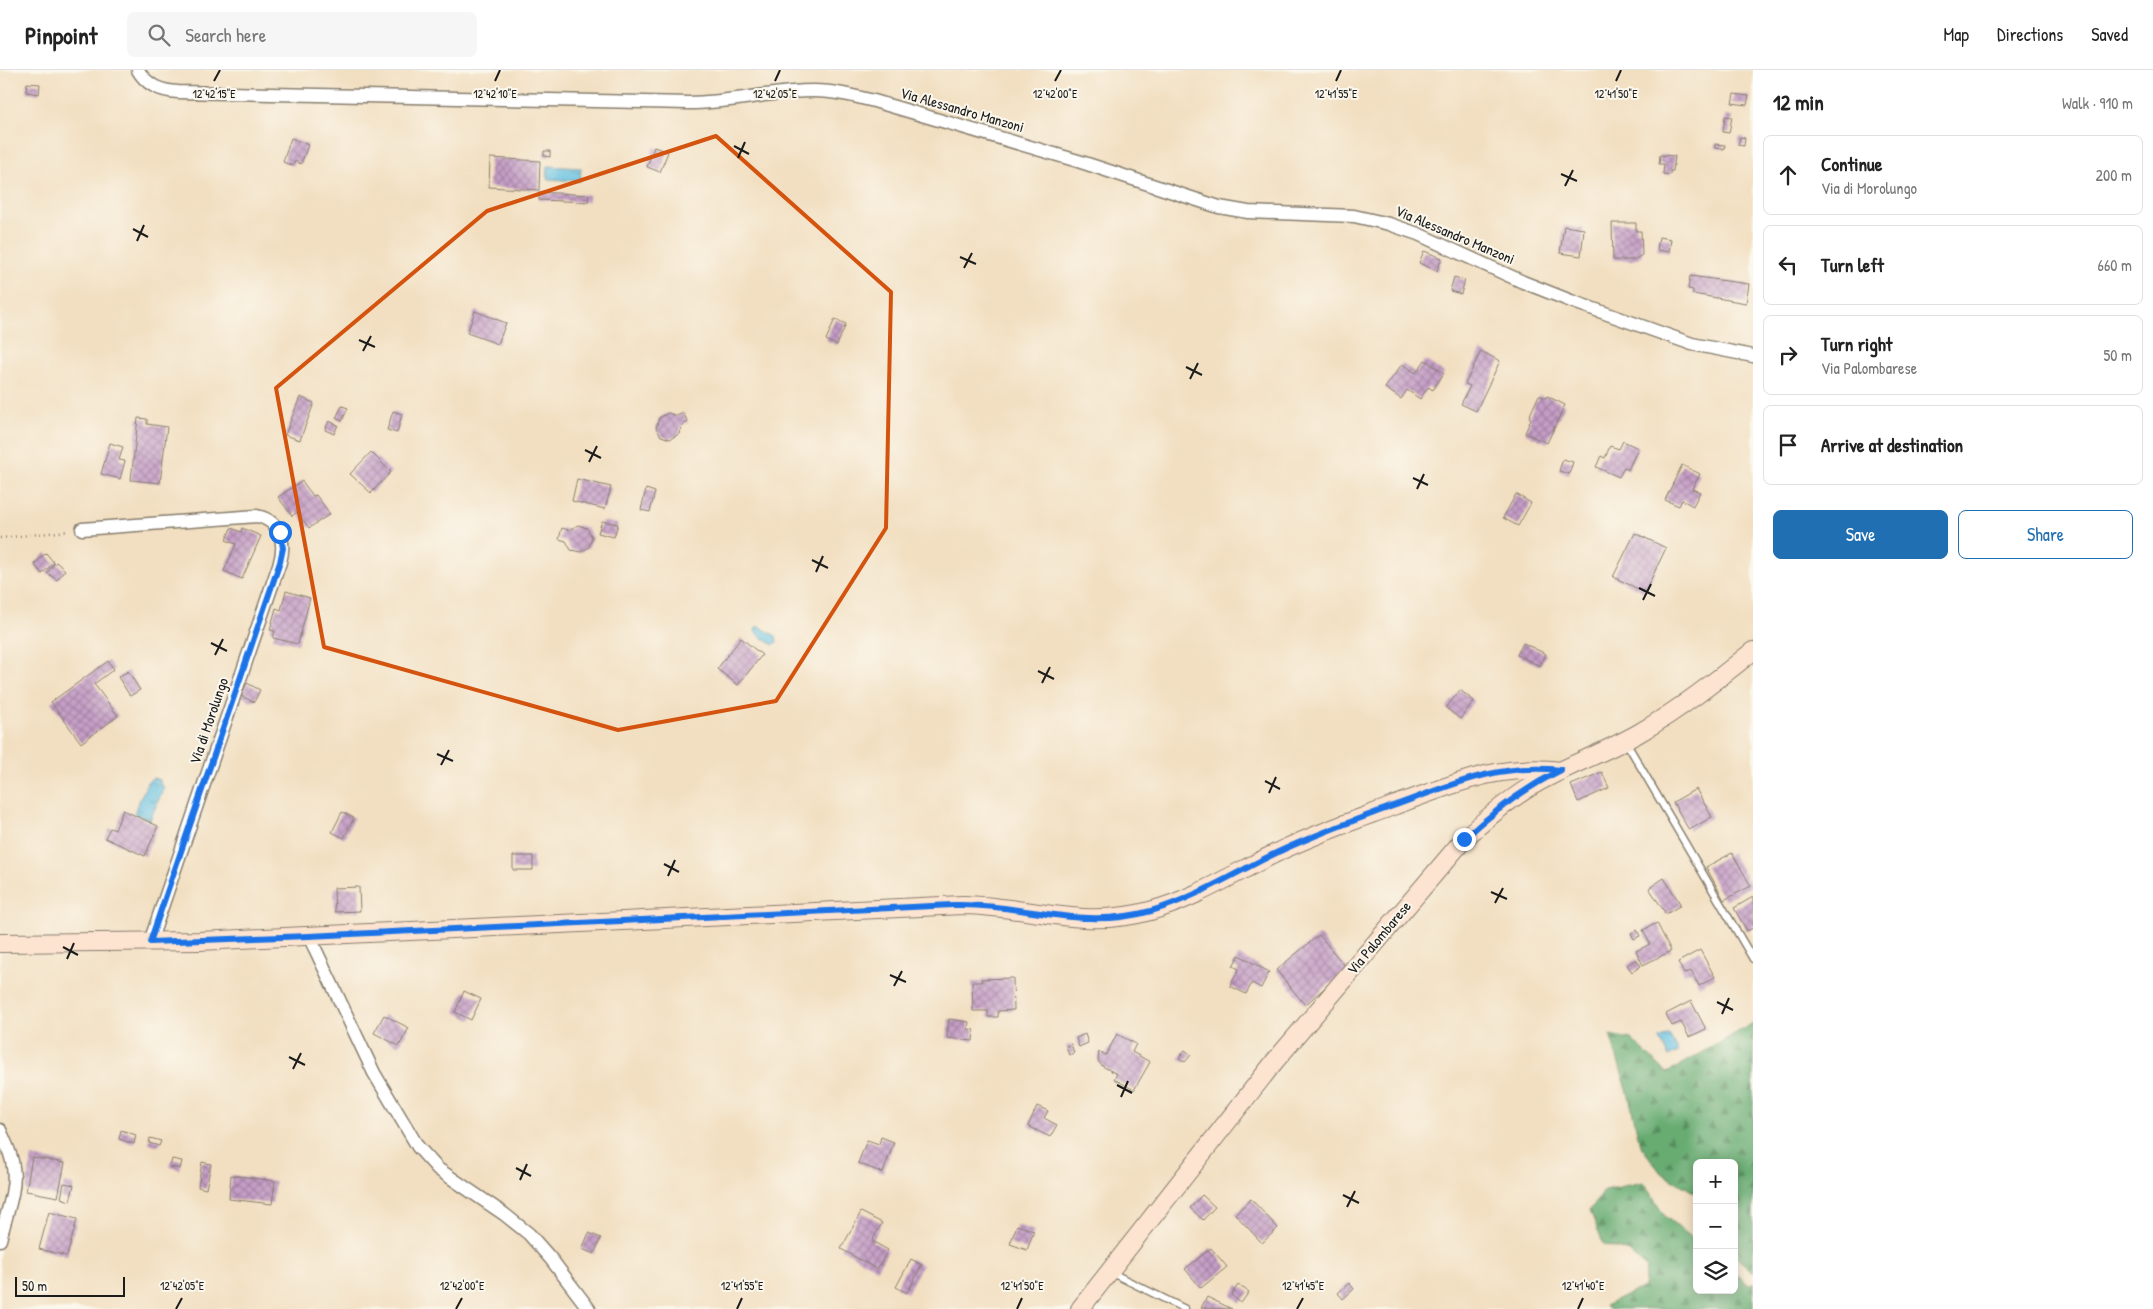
<!DOCTYPE html>
<html lang="en">
<head>
<meta charset="utf-8">
<style>
  body { margin:0; font-family:"Patrick Hand",sans-serif; background:#f6f6f6; color:#222 }
  .controls { position:absolute; right:15px; bottom:15px; display:grid; overflow:hidden; border-radius:8px; box-shadow:0 2px 12px #0003 }
  .controls button { width:45px; height:45px; display:grid; place-items:center; padding:0; border:0; border-bottom:1px solid #e0e0e0; background:#fff; color:#222; font:25px sans-serif }
  .scale { position:absolute; left:15px; bottom:12px; width:110px; box-sizing:border-box; padding-left:5px; border:2px solid #1c1c1c; border-top:0; font-size:14px; line-height:18px; white-space:nowrap; color:#1c1c1c; -webkit-text-stroke:4px #fbf7ec; paint-order:stroke }
  .stop { position:absolute; width:15px; height:15px; margin:-11px; border:4px solid #1a73e8; border-radius:50%; background:#fff }
  .stop.end { background:#1a73e8; border-color:#fff; box-shadow:0 1px 5px #0008 }
  .list { margin:0; padding:0; list-style:none }
  h2 { display:flex; justify-content:space-between; align-items:center; height:65px; margin:0; padding:0 20px; font-size:21px }
  h2 small { font-size:16px; font-weight:400; color:#767676 }
  .list li { display:grid; grid-template-columns:32px 1fr auto; gap:15px; align-items:center; box-sizing:border-box; height:80px; margin:0 10px 10px; padding:0 10px; border:1px solid #e0e0e0; border-radius:8px }
  .list b { display:block; font-size:19px; white-space:nowrap }
  .list p { margin:0; font-size:16px; white-space:nowrap; color:#767676 }
  .list em { font-size:16px; font-style:normal; color:#767676 }
  .actions { display:flex; gap:10px; padding:15px 20px }
  .actions a { flex:1; padding:11px 0; border:1px solid #1f6fb2; border-radius:8px; text-align:center; font-size:18px; color:#1f6fb2 }
  .actions .main { background:#1f6fb2; color:#fff }
  .icon { flex:none; width:28px; height:28px; fill:none; stroke:currentColor; stroke-width:2; stroke-linecap:round; stroke-linejoin:round }
  .map { position:relative; flex:none; width:1753px; height:1239px; overflow:hidden }
  header { display:flex; align-items:center; gap:30px; box-sizing:border-box; height:70px; padding:0 25px; background:#fff; border-bottom:1px solid #e0e0e0 }
  header strong { font-size:24px }
  nav { display:flex; gap:28px; margin-inline-start:auto; font-size:18px }
  .search { width:350px; height:45px; background:#f6f6f6; display:flex; align-items:center; gap:12px; box-sizing:border-box; padding:0 18px; border-radius:8px; color:#767676; font-size:19px }
  main { display:flex }
  aside { flex:1; background:#fff }
  .map>svg:first-child { display:block }
  .forest { fill:url(#forest-firs); stroke:#426447 }
  .water { fill:url(#water-ripples); stroke:#3f6e7e }
  .building { fill:url(#building-cross-hatch) }
  .lines { fill:none; stroke-linecap:round; stroke-linejoin:round }
  .lane-casing { stroke:#877e6e; stroke-width:9 }
  .street-casing { stroke:#877e6e; stroke-width:15 }
  .secondary-casing { stroke:#877e6e; stroke-width:20 }
  .path { stroke:#877e6e; stroke-width:2.5; stroke-dasharray:1 4; stroke-linecap:butt }
  .lane { stroke:#fff; stroke-width:6 }
  .street { stroke:#fff; stroke-width:12 }
  .secondary { stroke:#fde4d0; stroke-width:18 }
  .route { stroke:#1a73e8; stroke-width:6 }
  .marked { fill:none; stroke:#d4530e; stroke-width:4; stroke-linejoin:round }
  .ticks { fill:none; stroke:#1c1c1c; stroke-width:2 }
  .labels { text-anchor:middle; stroke-width:4; stroke-linejoin:round; paint-order:stroke }
  .street-label { font-size:15px; fill:#1c1c1c; stroke:#fbf7ec }
  .ticks-label { font-size:12px; text-anchor:middle; fill:#1c1c1c; stroke:#fbf7ec; stroke-width:4; stroke-linejoin:round; paint-order:stroke }
</style>
</head>
<body>
<header>
<strong>Pinpoint</strong>
<div class="search"><svg class="icon" aria-label="search" viewBox="0 0 24 24"><circle cx="10" cy="10" r="6"/><path d="M15 15l6 6"/></svg>Search here</div>
<nav><a>Map</a><a>Directions</a><a>Saved</a></nav>
</header>
<main>
<div class="map">
<svg width="1753" height="1239" viewBox="0 0 1753 1239">
  <defs>
    <pattern id="forest-firs" width="22" height="20" patternUnits="userSpaceOnUse" patternTransform="scale(1.25)"><rect width="22" height="20" fill="#68ac72"/><path d="M5 1l3.5 6h-7zM16 11l3.5 6h-7z" fill="#558b5d"/></pattern>
    <pattern id="water-ripples" width="26" height="14" patternUnits="userSpaceOnUse" patternTransform="scale(1.25)"><rect width="26" height="14" fill="#62bfe0"/><path d="M2 4q2-2 4 0t4 0M15 11q2-2 4 0t4 0" fill="none" stroke="#509ab5"/></pattern>
    <pattern id="building-cross-hatch" width="8" height="8" patternUnits="userSpaceOnUse" patternTransform="scale(1.25)"><rect width="8" height="8" fill="#c59dc6"/><path d="M0 0l8 8M0 8l8-8" fill="none" stroke="#9f7fa0"/></pattern>
  </defs>
  <rect width="100%" height="100%" fill="#fbf7ec"/>
  <filter id="ink" filterUnits="userSpaceOnUse"><feTurbulence type="fractalNoise" baseFrequency=".02" numOctaves="2"/><feDisplacementMap in="SourceGraphic" scale="10" xChannelSelector="R" yChannelSelector="G"/><feConvolveMatrix kernelMatrix="1 2 1 2 8 2 1 2 1" color-interpolation-filters="sRGB"/></filter>
  <filter id="wash" filterUnits="userSpaceOnUse"><feTurbulence type="fractalNoise" baseFrequency=".0096" numOctaves="4" result="noise"/><feDisplacementMap in="SourceGraphic" scale="20" xChannelSelector="R" yChannelSelector="G"/><feGaussianBlur stdDeviation="1.12" result="paint"/><feColorMatrix in="noise" values="0 0 0 0 0 0 0 0 0 0 0 0 0 0 0 0 0 1.4 0 .05"/><feComposite in="paint" operator="in"/></filter>
  <g filter="url(#wash)">
    <rect width="100%" height="100%" fill="#f2dfc1"/>
    <path class="forest" d="M1753,953V1202L1735,1186L1734,1183V1093H1697V1124L1661,1103L1640,1075L1629,1026L1610,965L1631,969L1667,1003Z
      M1643,1112L1664,1145L1697,1173V1220H1734V1203L1749,1215L1753,1212V1239H1609L1605,1236L1644,1217L1646,1197L1629,1182L1603,1174L1590,1140L1605,1120Z"/>
    <path class="water" d="M548,96L581,98L580,111L547,109Z
      M756,557H760L776,566L777,572L773,575L755,562Z
      M154,708L160,710L161,716L164,717L150,750L134,743L148,711Z
      M1669,964L1678,982L1669,987L1659,969Z"/>
    <g id="blocks">
      <path class="building" d="M27,13L40,14L39,24L26,22Z
        M1734,24L1749,26L1747,35L1732,33Z
        M1725,46L1732,47L1729,63L1723,62Z
        M1740,67L1745,68L1744,76L1738,75Z
        M291,68L308,75L301,94L295,91L293,96L283,92Z
        M1715,74L1725,75L1724,79L1715,78Z
        M654,77L668,82L660,102L647,97Z
        M544,81H550V87L544,86Z
        M1660,85L1675,86L1673,101H1670V105L1663,104L1664,94H1659Z
        M490,88L540,91L539,120L489,117Z
        M539,122L589,125L588,132L539,130Z
        M1612,153H1636V161H1641L1642,185L1634,190H1613Z
        M1564,156L1584,159L1581,186L1560,183Z
        M1659,167L1671,169L1669,182L1657,180Z
        M1424,181L1442,188L1437,201L1419,193Z
        M1690,206L1749,214L1746,233L1693,224V220L1688,219Z
        M1454,207L1465,210L1461,224L1450,221Z
        M475,241L506,253L498,274L467,263Z
        M835,249L846,254L837,275L826,270Z
        M1481,281L1500,291L1476,341L1461,334L1470,316L1465,314Z
        M1425,290L1444,303L1433,320L1428,317L1420,329L1407,320L1401,329L1385,318L1402,294L1416,303Z
        M1539,325L1546,328L1547,326L1565,335L1547,373L1525,363L1531,349L1529,347Z
        M300,327L314,333L300,370L285,365Z
        M342,336L348,338L342,351L336,348Z
        M393,341L402,344L397,363L387,360Z
        M668,343L677,346L683,343L688,352L682,355L679,364L670,369L661,366L656,358L659,348Z
        M138,348L147,349V354L167,357L160,413L131,410Z
        M329,351L338,355L334,364L325,360Z
        M1623,371L1638,378L1628,400L1624,397L1619,407L1596,397L1601,386L1605,388L1610,376L1619,379Z
        M110,373L123,377L119,390L125,391L120,409L101,404Z
        M371,382L391,402L371,423L350,404Z
        M1563,389L1573,392L1569,404L1559,401Z
        M1682,395L1700,404L1692,419L1700,422L1693,436L1682,430L1679,436L1665,430Z
        M577,409L611,417L605,439L572,431Z
        M302,411L313,426L316,425L330,444L309,458L297,442L292,446L278,427Z
        M646,419L655,422L650,442L641,440Z
        M1516,424L1531,433L1518,456L1503,448Z
        M602,451L618,454L614,467L598,463Z
        M578,455L587,458L592,467L589,477L581,482L571,480L566,471L559,469L562,458L569,460Z
        M231,458L241,462L242,458L261,466L242,509L224,501L236,474L226,470Z
        M1635,463L1666,478L1645,522L1613,507Z
        M46,483L54,493L42,504L34,494Z
        M56,492L65,500L57,510L47,503Z
        M286,521L310,528L298,574L273,568L275,561L270,560L276,538L281,540Z
        M741,568L762,585L738,615L717,599Z
        M1523,573L1546,584L1540,596L1517,585Z
        M108,591L114,599L94,614L118,646L81,673L51,632Z
        M128,601L140,620L130,626L118,607Z
        M247,613L260,620L254,632L241,626Z
        M1460,620L1474,631L1460,649L1446,638Z
        M1602,702L1609,718L1578,732L1571,715Z
        M1696,719L1712,747L1689,760L1673,732Z
        M123,740L158,756L145,786L105,768L110,758L115,760Z
        M342,742L354,748L344,768L332,762Z
        M1732,783L1751,816L1724,830L1706,797Z
        M513,786H533V800H513Z
        M1664,808L1681,835L1666,844L1649,818Z
        M359,817L360,841L335,842L334,818Z
        M1753,827V858L1747,861L1734,838Z
        M1657,853L1671,881L1643,895L1636,881L1650,874L1643,860Z
        M1637,860L1640,866L1634,869L1631,863Z
        M1319,865L1350,902L1328,915L1305,935L1276,900Z
        M1700,880L1715,907L1699,916L1691,901L1684,904L1678,892Z
        M1239,885L1269,902L1261,918L1252,913L1246,924L1230,916L1239,899L1233,896Z
        M1636,889L1641,896L1632,902L1627,895Z
        M1013,908L1014,940L998,941V947H988V941H973L972,912H982L981,909Z
        M464,921L481,929L471,950L455,942Z
        M1691,931L1706,959L1689,967L1681,952L1672,956L1666,944Z
        M384,945L409,958L399,976L374,963Z
        M949,949L969,952L968,959L974,960L973,971L947,968Z
        M1085,964L1088,973L1079,977L1076,968Z
        M1117,964L1136,974L1132,982L1150,992L1134,1020L1114,1009L1117,1004L1102,996L1098,991L1099,982L1106,985Z
        M1071,974L1074,983L1069,985L1066,976Z
        M1185,980L1191,985L1185,992L1179,988Z
        M1037,1036L1048,1041L1044,1048L1057,1055L1050,1067L1028,1056Z
        M121,1060L136,1065L134,1074L119,1069Z
        M881,1067L894,1072L883,1103L858,1093L867,1070L879,1074Z
        M150,1068L161,1071L159,1076L149,1073Z
        M32,1087L65,1093L58,1127L26,1121Z
        M172,1089L182,1091L180,1099L170,1097Z
        M202,1092L211,1094L206,1119L198,1117Z
        M231,1105L275,1111L272,1134L229,1129Z
        M64,1113L74,1115L70,1131L61,1128Z
        M1202,1125L1215,1137L1203,1150L1190,1138Z
        M1251,1129L1278,1158L1262,1173L1235,1144Z
        M49,1142L77,1149L67,1186L39,1179Z
        M861,1142L882,1153L872,1171L888,1180L877,1199L841,1179Z
        M1017,1155L1034,1161L1027,1180L1010,1174Z
        M589,1163L601,1168L594,1184L582,1179Z
        M1211,1178L1227,1197L1201,1218L1185,1199Z
        M911,1189L922,1195L907,1223L896,1217Z
        M1349,1213L1354,1219L1343,1229L1338,1223Z
        M1238,1215L1249,1222L1241,1233L1231,1225Z
        M1207,1227L1232,1239L1201,1238Z"/>
    </g>
  </g>
  <g filter="url(#ink)">
    <use href="#blocks" fill-opacity="0" stroke="#877e6e" stroke-width="1"/>
    <g class="lines">
      <g class="lane-casing">
        <path id="lane" d="M1626,672L1753,889
          M1110,1202L1185,1239"/>
      </g>
      <g class="street-casing">
        <path id="street" d="M138,0C147,16 161,21 178,22L689,33C731,33 771,21 813,21C834,21 854,26 874,31L1078,91L1219,137L1248,142L1354,146L1389,154L1418,164L1523,212L1571,231L1692,274L1753,286
          M82,459L257,446C280,451 286,471 280,492L150,872
          M309,866L374,1003L418,1077L438,1099L504,1144L529,1164L551,1189L589,1239
          M0,1060C5,1072 12,1084 13,1097C17,1120 5,1147 0,1170"/>
      </g>
      <g class="secondary-casing">
        <path id="secondary" d="M0,873L199,871L963,835C1031,836 1081,860 1150,841C1194,829 1233,804 1274,784C1312,765 1353,751 1393,736C1452,715 1496,693 1561,701
          M1080,1239L1275,991L1464,769C1489,746 1516,723 1546,708C1577,692 1609,680 1639,663C1679,640 1717,610 1753,581"/>
      </g>
      <path class="path" d="M0,468L69,461"/>
      <use href="#lane" class="lane"/>
      <use href="#street" class="street"/>
      <use href="#secondary" class="secondary"/>
    </g>
  </g>
  <g class="lines" filter="url(#ink)">
    <path class="route" d="M280,462L283,478L280,492L150,872L309,866L953,835C1024,833 1079,861 1151,841C1195,828 1233,804 1274,784C1313,765 1353,751 1393,736C1452,715 1496,693 1561,700C1525,718 1493,742 1464,769"/>
  </g>
  <path class="marked" d="M716,66L891,222L886,458L776,631L618,660L324,577L276,318L487,141Z"/>
  <path class="ticks" d="M214,11L220,0M495,11L500,0M775,11L780,0M1055,11L1061,0M1336,11L1341,0M1616,11L1621,0M734,76L749,84M738,88L745,72M1561,104L1577,111M1565,116L1573,100M133,159L148,167M137,171L144,155M960,187L976,194M964,198L972,183M359,270L375,277M363,281L371,266M1186,297L1202,305M1190,309L1198,293M585,380L601,388M589,392L597,376M1413,408L1428,415M1417,419L1424,404M812,490L828,498M816,502L823,486M1639,518L1655,526M1643,530L1651,514M211,573L227,581M215,585L223,569M1038,601L1054,609M1042,613L1050,597M437,684L453,691M441,695L449,680M1265,711L1280,719M1269,723L1276,707M664,794L679,802M668,806L675,790M1491,822L1507,829M1495,833L1503,818M63,877L78,885M67,889L74,873M890,905L906,912M894,916L902,901M1717,932L1733,940M1722,944L1729,928M289,987L305,995M293,999L301,983M1117,1015L1132,1023M1121,1027L1128,1011M516,1098L531,1106M520,1110L527,1094M1343,1125L1359,1133M1347,1137L1355,1121M176,1239L182,1228M456,1239L462,1228M737,1239L742,1228M1017,1239L1022,1228M1297,1239L1303,1228M1578,1239L1583,1228"/>
  <g class="labels">
    <g class="street-label">
      <text transform="translate(962 40) rotate(16)" y="5">Via Alessandro Manzoni</text>
      <text transform="translate(1455 165) rotate(23)" y="5">Via Alessandro Manzoni</text>
      <text transform="translate(209 651) rotate(-71)" y="5">Via di Morolungo</text>
      <text transform="translate(1379 868) rotate(-50)" y="5">Via Palombarese</text>
    </g>
  </g>
  <g class="ticks-label">
    <text x="214" y="28">12°42'15"E</text>
    <text x="495" y="28">12°42'10"E</text>
    <text x="775" y="28">12°42'05"E</text>
    <text x="1055" y="28">12°42'00"E</text>
    <text x="1336" y="28">12°41'55"E</text>
    <text x="1616" y="28">12°41'50"E</text>
    <text x="182" y="1220">12°42'05"E</text>
    <text x="462" y="1220">12°42'00"E</text>
    <text x="742" y="1220">12°41'55"E</text>
    <text x="1022" y="1220">12°41'50"E</text>
    <text x="1303" y="1220">12°41'45"E</text>
    <text x="1583" y="1220">12°41'40"E</text>
  </g>
</svg>
<div class="controls">
<button>+</button>
<button>−</button>
<button><svg class="icon" aria-label="layers" viewBox="0 0 24 24"><path d="M12 4l9 5-9 5-9-5zM3 14l9 5 9-5"/></svg></button>
</div>
<div class="scale">50 m</div>
<div class="stop" style="left:280px;top:462px"></div>
<div class="stop end" style="left:1464px;top:769px"></div>
</div>
<aside>
<h2>12 min<small>Walk · 910 m</small></h2>
<ul class="list">
<li><svg class="icon" aria-label="ahead" viewBox="0 0 24 24"><path d="M12 20V5M6 11l6-6 6 6"/></svg><div><b>Continue</b><p>Via di Morolungo</p></div><em>200 m</em></li>
<li><svg class="icon" aria-label="left" viewBox="0 0 24 24"><path d="M17 20v-9H6M10 6l-5 5 5 5"/></svg><div><b>Turn left</b></div><em>660 m</em></li>
<li><svg class="icon" aria-label="right" viewBox="0 0 24 24"><path d="M7 20v-9h11M14 6l5 5-5 5"/></svg><div><b>Turn right</b><p>Via Palombarese</p></div><em>50 m</em></li>
<li><svg class="icon" aria-label="arrive" viewBox="0 0 24 24"><path d="M6 21V4h12l-3 4 3 4H6"/></svg><div><b>Arrive at destination</b></div></li>
</ul>
<div class="actions"><a class="main">Save</a><a>Share</a></div>
</aside>
</main>
</body>
</html>
